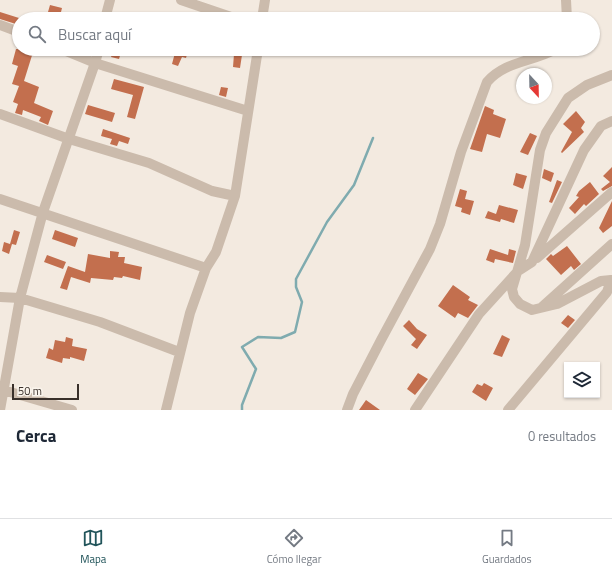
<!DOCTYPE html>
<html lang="es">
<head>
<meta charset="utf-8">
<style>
  body { margin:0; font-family:"Titillium Web",sans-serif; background:#f2f2f3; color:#1f2937 }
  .controls { position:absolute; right:12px; bottom:12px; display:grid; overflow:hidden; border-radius:0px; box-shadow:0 1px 3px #0004 }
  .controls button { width:36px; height:36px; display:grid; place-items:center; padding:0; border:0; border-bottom:1px solid #e0e1e3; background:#fff; color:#1f2937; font:20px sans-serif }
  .compass { position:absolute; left:516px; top:68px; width:36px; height:36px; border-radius:50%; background:#fff; box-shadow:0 1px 3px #0004; rotate:158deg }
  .scale { position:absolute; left:12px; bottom:10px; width:67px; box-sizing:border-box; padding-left:4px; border:2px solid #39302a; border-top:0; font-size:11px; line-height:14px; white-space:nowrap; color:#39302a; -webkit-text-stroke:3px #faf4ec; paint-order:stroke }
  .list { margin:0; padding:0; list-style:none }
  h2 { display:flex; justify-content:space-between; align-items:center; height:52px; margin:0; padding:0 16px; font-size:17px }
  h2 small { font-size:13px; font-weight:400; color:#747a83 }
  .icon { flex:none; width:22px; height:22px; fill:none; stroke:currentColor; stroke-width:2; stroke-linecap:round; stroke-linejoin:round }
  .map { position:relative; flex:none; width:612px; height:410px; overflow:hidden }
  .search { position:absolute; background:#fff; box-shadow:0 1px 3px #0004; left:12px; right:12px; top:12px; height:44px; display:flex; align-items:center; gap:10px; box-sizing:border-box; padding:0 14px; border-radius:22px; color:#747a83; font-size:15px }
  .sheet { height:108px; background:#fff }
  nav { display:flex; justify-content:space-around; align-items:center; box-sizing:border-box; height:56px; border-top:1px solid #e0e1e3; background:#fff; font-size:11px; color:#747a83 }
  nav a { display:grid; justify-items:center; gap:2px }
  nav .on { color:#21545a }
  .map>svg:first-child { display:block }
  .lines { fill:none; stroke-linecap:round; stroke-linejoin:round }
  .stream { stroke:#7fabaf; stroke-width:2.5 }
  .building { fill:#c36f4e }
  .minor { stroke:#cbbbac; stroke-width:10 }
</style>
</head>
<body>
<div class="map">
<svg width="612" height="410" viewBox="0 0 612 410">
  <rect width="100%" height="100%" fill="#f3eae0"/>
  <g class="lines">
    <path class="stream" d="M242,410V405L256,369L242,347L258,337L281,338L295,332L302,302L296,287V279L327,222L354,185L373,138"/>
  </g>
  <path class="building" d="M50,5L62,8L60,16L48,12Z
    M0,12L19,18V25L0,19Z
    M16,49H34L24,81L39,87L34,103L53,111L48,125L39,121L41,117L23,110L22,115L15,113L18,104L13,102L19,86L12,84L18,66L12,64Z
    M114,49H122L119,59L111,57Z
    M176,49L188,51L186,58L182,57L178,66L172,64Z
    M234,54L242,55L240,68L233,67Z
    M114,79L144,87L135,119L127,117L133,95L111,89Z
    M221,87L228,88L226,97L219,95Z
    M88,105L115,113L112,122L85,114Z
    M485,106L494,110L493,114L506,119L500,138L487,134L482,152L470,149Z
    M576,111L585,122L581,128L584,132L562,153L561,152L572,132L563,124Z
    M103,129L130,138L128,144L119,141L117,146L110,144L112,139L101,136Z
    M530,133L537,136L528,155L520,152Z
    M612,167V186L603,191L601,189L610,182L603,176Z
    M544,169L554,173L551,182L542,178Z
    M516,173L527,176L523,189L513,185Z
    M557,180L562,182L552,203L549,202Z
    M590,182L599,194L586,206L584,204L575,214L569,208L579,197L576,196L579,191Z
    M460,189L467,191L465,199L474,201L470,215L461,212L462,208L455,206Z
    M612,201V226L603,233L599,228Z
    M499,205L518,210L514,223L501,219L500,222L485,218L488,211L496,214Z
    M14,230L20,232L16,245L12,244L9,254L2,251L4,242L10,244Z
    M55,230L78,238L75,247L52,239Z
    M567,246L581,264L574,270L571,266L561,275L546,259L551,254L553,256Z
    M490,249L508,255L509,249L516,251L513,263L495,259L494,263L486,260Z
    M110,251L119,252L118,257H125L124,263L142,267L140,280L123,276L122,278L114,277L113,280L91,278L90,283L71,277L67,290L60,288L68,266L85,272L88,254L110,258Z
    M47,255L66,262L63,269L44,262Z
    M453,285L470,297L468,300L478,305L468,318L458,313L455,318L438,306Z
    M568,315L575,320L568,328L561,323Z
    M409,320L417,329L427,335L417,349L411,345L416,339L403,326Z
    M502,335L510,339L502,357L493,354Z
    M66,337L73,339L72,346L87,349L84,361L70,357V359L63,358L62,363L46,358L49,348L53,350L55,340L65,342Z
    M418,373L428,379L415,395L407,389Z
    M484,383L493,388L486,401L472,392L477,384L482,386Z
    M366,400L380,410H359Z"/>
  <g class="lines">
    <path class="minor" d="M181,0L237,19
      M566,0L567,19
      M105,19L110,0
      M262,19L265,0
      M0,25L19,32
      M61,49L95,63L248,111
      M0,114L69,139L149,163L212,191L235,196
      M0,199L206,268
      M537,258L612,192
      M0,297L20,298L100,322L179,352
      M542,307L612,244
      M0,389L72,410
      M0,410L20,298L43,212L95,63L99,49
      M166,410L190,313L206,268L216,252L235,196L258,49
      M347,410L353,394L381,340L430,249L440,224L461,152L487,82C505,61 533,62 556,49
      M415,410L479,314L518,271L532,262L584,150L601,126L612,121
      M508,410L607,292L611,280L601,281L557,304L532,310L520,304L514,297L512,289L525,245L540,150L546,133L568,98L587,85L612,75"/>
  </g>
</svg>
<div class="controls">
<button><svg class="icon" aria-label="layers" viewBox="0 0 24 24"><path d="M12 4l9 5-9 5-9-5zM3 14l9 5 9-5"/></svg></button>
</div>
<svg class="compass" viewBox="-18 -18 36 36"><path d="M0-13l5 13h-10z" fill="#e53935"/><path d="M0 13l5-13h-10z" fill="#747a83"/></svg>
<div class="scale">50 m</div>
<div class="search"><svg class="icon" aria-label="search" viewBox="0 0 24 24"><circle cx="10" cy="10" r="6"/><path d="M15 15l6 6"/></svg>Buscar aquí</div>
</div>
<section class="sheet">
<h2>Cerca<small>0 resultados</small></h2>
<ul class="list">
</ul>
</section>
<nav>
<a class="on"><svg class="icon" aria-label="map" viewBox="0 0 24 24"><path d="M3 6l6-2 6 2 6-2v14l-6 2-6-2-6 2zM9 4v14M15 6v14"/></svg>Mapa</a>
<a><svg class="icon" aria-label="directions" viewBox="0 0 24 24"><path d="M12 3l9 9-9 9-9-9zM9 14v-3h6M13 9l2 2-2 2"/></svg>Cómo llegar</a>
<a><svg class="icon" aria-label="saved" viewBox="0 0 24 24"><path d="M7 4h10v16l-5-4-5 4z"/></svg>Guardados</a>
</nav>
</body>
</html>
